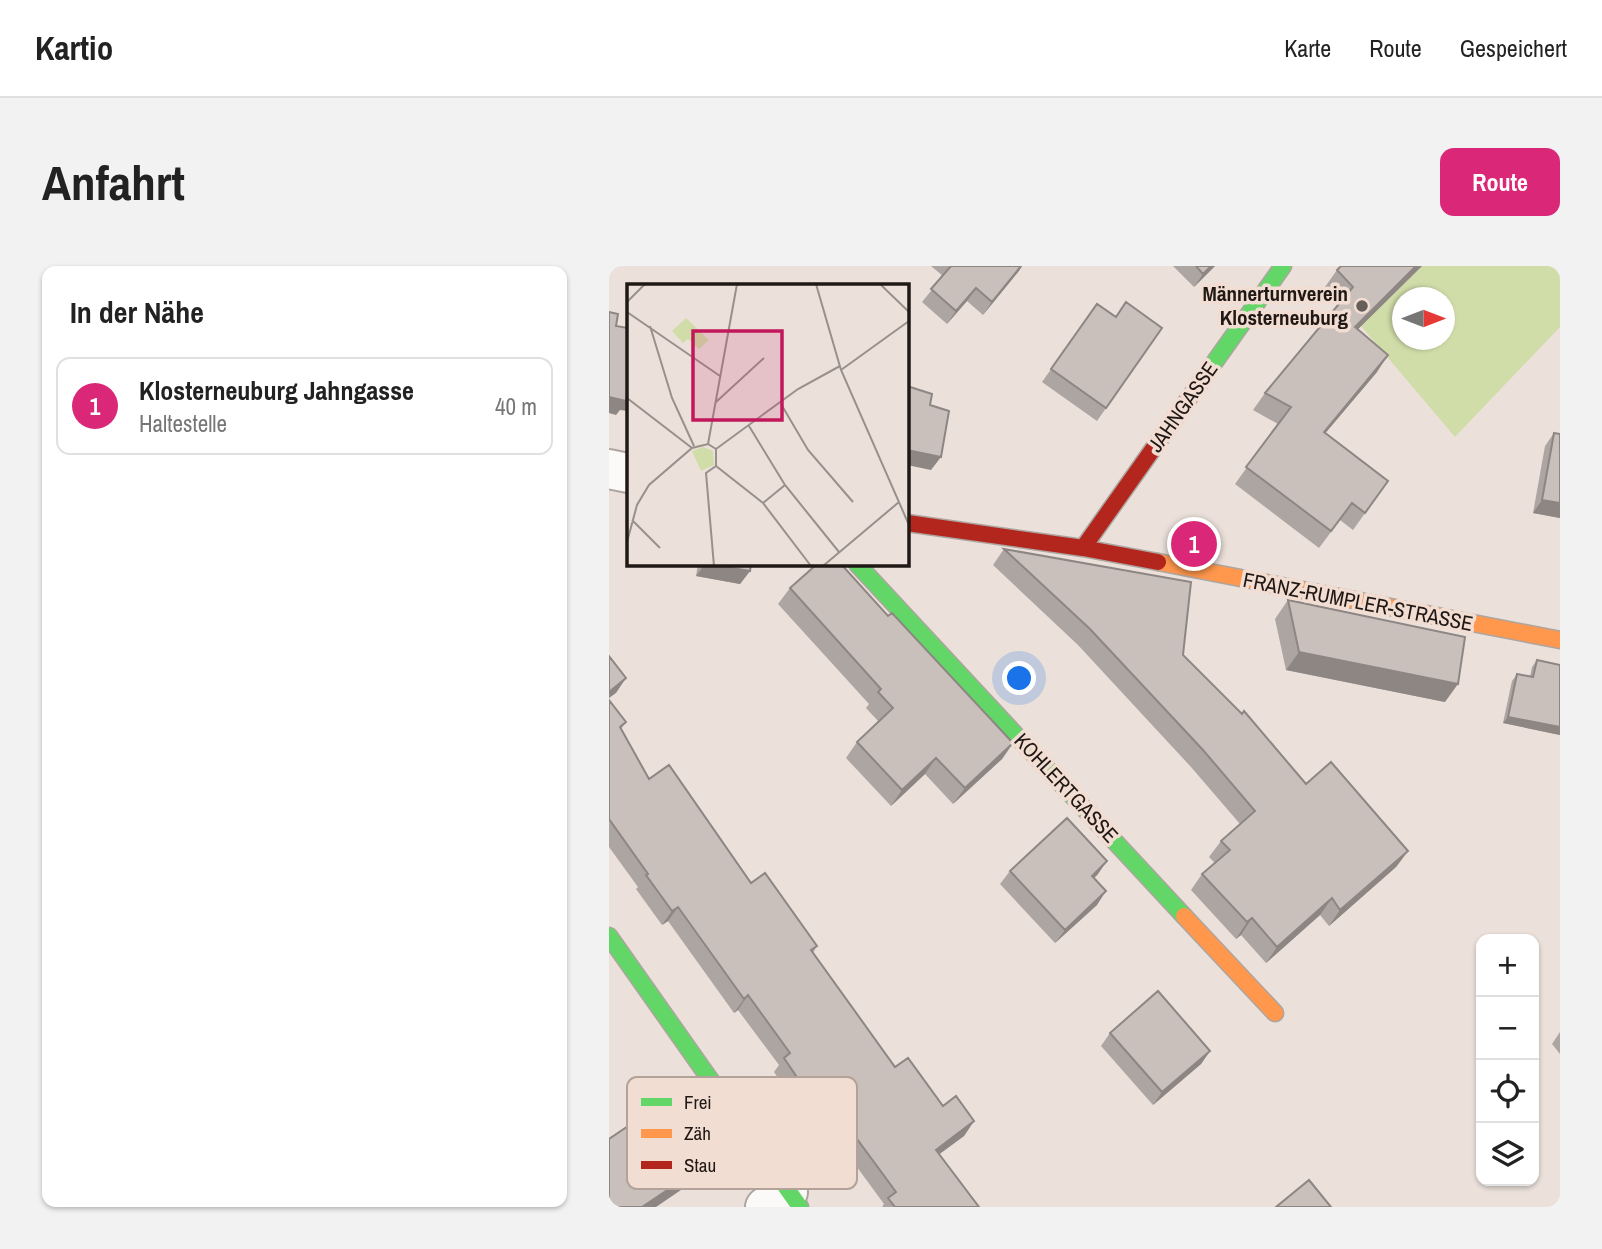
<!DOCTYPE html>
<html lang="de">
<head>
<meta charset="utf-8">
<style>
  body { margin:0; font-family:"Archivo Narrow",sans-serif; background:#f2f2f2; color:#222 }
  .controls { position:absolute; right:21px; bottom:21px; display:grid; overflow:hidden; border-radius:14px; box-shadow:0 2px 5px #0004 }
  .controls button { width:63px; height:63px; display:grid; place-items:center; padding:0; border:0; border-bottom:2px solid #e0e0e0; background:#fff; color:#222; font:35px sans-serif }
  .compass { position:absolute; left:783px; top:21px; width:63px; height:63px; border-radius:50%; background:#fff; box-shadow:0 2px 5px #0004; rotate:90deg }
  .you { position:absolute; left:411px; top:413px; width:24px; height:24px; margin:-18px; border:5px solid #fff; border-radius:50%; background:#1a73e8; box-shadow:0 0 0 10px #1a73e833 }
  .badge { display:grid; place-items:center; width:46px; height:46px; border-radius:50%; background:#db2777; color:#fff; font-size:23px; font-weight:700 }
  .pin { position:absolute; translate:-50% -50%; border:4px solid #fff; box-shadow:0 2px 7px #0006 }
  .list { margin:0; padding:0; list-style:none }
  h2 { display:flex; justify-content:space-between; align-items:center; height:91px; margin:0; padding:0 28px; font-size:30px }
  h2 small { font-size:23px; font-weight:400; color:#767676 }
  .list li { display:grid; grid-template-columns:46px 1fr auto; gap:21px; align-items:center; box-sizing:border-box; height:98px; margin:0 14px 14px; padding:0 14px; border:2px solid #e0e0e0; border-radius:14px }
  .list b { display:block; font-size:26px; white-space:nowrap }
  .list p { margin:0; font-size:23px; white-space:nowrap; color:#767676 }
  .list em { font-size:23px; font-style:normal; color:#767676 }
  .icon { flex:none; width:38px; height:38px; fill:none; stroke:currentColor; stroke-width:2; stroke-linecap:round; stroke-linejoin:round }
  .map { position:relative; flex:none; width:951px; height:941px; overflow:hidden; border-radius:14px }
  header { display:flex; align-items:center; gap:42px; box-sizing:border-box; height:98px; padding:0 35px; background:#fff; border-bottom:2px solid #e0e0e0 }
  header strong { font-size:33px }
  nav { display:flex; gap:38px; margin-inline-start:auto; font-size:24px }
  .intro { display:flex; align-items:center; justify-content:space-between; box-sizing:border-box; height:168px; padding:0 42px }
  h1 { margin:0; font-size:49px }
  .button { padding:18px 32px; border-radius:14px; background:#db2777; color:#fff; font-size:24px; font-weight:700 }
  main { display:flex; gap:42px; padding:0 42px }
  aside { flex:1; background:#fff; border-radius:14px; box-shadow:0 2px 5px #0004 }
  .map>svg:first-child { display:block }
  .green { fill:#d1dda9; fill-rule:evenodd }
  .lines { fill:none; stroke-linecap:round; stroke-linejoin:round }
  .street-casing { stroke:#ada5a0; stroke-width:42 }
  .fast-casing { stroke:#ada5a0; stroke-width:19 }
  .slow-casing { stroke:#ada5a0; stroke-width:19 }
  .jam-casing { stroke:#ada5a0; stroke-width:19 }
  .street { stroke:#fcfaf9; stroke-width:38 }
  .fast { stroke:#63d668; stroke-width:16 }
  .slow { stroke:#ff974d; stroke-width:16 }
  .jam { stroke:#b3261e; stroke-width:16 }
  .wall { fill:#ada5a1 }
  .shaded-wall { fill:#8d8683 }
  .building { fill:#c9c0bb; stroke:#8d8683; stroke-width:2 }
  .poi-dot { fill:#665e59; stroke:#f2ddd3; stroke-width:2.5 }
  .labels { text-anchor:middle; stroke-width:7; stroke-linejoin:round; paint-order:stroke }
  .poi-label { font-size:21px; font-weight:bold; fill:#1f1814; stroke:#f2ddd3; text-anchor:end }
  .street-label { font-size:21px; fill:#1f1814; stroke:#f2ddd3 }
  .inset-road { fill:none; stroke:#99908b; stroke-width:2 }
  .view { fill:#c2185b; fill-opacity:0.15; stroke:#c2185b; stroke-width:3.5 }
  .inset-edge { fill:none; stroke:#1f1814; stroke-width:3.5 }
  .key { fill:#f2ddd3; stroke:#b3a29a; stroke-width:2 }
  .key-label { font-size:19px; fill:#1f1814 }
</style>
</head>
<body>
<header>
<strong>Kartio</strong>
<nav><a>Karte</a><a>Route</a><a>Gespeichert</a></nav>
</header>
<div class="intro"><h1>Anfahrt</h1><a class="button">Route</a></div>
<main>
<aside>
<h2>In der Nähe<small></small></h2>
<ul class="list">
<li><span class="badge">1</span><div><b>Klosterneuburg Jahngasse</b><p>Haltestelle</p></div><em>40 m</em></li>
</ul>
</aside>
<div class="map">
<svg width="951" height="941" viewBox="0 0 951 941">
  <rect width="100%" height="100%" fill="#ebe0da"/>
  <path class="green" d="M813,0H951V61L846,171L752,60ZM794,32H836V74H794Z"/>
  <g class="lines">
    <g class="street-casing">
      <path id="street" d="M0,203L19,207
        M156,941L179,926"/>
    </g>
    <g class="fast-casing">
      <path id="fast" d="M595,111L674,0
        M248,298L575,650
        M0,670L191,941"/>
    </g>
    <g class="slow-casing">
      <path id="slow" d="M549,296L951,374
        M575,650L666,747"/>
    </g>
    <g class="jam-casing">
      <path id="jam" d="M298,257L474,282L549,296
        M474,282L595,111"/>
    </g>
    <use href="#street" class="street"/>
    <use href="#fast" class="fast"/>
    <use href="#slow" class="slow"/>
    <use href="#jam" class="jam"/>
  </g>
  <path class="wall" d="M322,0H413L374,49L358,35L338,58L313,36L334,10Z
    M564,0H606L585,21Z
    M813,0L749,63L768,106L716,167L779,215L744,264L731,254L710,282L626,218L669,158L644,144L656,127L731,37L716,21L728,4Z
    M488,38L507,51L553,62L488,155L433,116Z
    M945,167L951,168V252L924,247L936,180Z
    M395,283L574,389L697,518L799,585L787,601L720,660L711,649L657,697L632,669L627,673L582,624L593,608L606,597L600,591L612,575L631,558L582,501L469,379L384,299Z
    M89,298H142L141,305L131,318L87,310Z
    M181,322L279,350L404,477L393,493L344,538L316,508L282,540L237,492L248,476L270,456L257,442L260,438L169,338Z
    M679,334L836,436L677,404L666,353Z
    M928,394L951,399V469L894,457L903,415L908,408L921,411L923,401Z
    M0,434L17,456L12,463L40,513L142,617L208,680L204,687L286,801L334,840L365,855L355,870L330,888L370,941H273L275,938L196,830L186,837L165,806L170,799L129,744L125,747L59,655L53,659L27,623L29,621L0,581Z
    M401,605L489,608L485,612L488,639L446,677L391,618Z
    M951,766V788L943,778Z
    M501,767L601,785L592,798L544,839L492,780Z"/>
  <path class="shaded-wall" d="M412,0H413L410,5L374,49L383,36Z
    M602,0H606L585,21L594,8Z
    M807,0H813L734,78L746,61Z
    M367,22L358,35L338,58L347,45Z
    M779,89L768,106L703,183L715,166Z
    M18,130H19V145L11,144L7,149L0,147V132Z
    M298,184L332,191L322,204L298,199Z
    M933,234L951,237V252L924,247Z
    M96,298H99L141,305L131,318L87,310Z
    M690,386L849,418L836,436L677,404Z
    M17,412L7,427L0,432V426Z
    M899,451L951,461V469L894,457Z
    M404,477L393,493L344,538L356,522Z
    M327,492L316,508L282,540L293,524Z
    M799,585L787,601L720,660L731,644Z
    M498,595L489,608L474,623L483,610Z
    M497,625L488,639L446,677L456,664Z
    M723,632L711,649L657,697L668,681Z
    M69,641L59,655L53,659L63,645Z
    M643,652L632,669L627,673L638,656Z
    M139,729L129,744L125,747L135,733Z
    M601,785L592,798L544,839L553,826Z
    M206,816L196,830L186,837L196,823Z
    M365,855L355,870L317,898L327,884Z
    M85,906L72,924L47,941H33Z"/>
  <path class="building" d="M342,0H412L383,36L367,22L347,45L322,23Z
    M587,0H602L594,8Z
    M732,0H807L746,61L779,89L715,166L779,215L756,247L743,237L722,265L637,201L682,141L656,127L744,21L728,4Z
    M517,36L553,62L497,142L442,103L488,38L507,51Z
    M0,46L9,48L7,60L19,62V130H18L17,135L0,131Z
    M298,120L323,128L321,139L340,145L332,191L298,184Z
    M945,167L951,168V237L933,234Z
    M395,283L582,316L574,389L633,448L635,445L697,518L722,496L799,585L731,644L723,632L668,681L643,652L638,656L593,608L621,584L612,575L646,545L594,484L481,363Z
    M99,298H142L141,305Z
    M208,298H232L279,350L283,347L404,477L356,522L327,492L293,524L248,476L284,442L269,426L272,423L181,322Z
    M679,334L856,371L849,418L690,386Z
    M0,390L17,412L0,426Z
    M928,394L951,399V461L899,451L908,408L924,411Z
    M0,434L17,456L11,461L40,513L60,499L142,617L156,607L208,680L202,684L286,801L299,792L334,840L347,830L365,855L327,884L370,941H286L279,932L287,926L206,816L196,823L175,792L181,787L139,729L135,733L69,641L63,645L37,609L39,608L0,553Z
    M458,552L498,595L483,610L497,625L456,664L401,605Z
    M549,725L601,785L553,826L501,767Z
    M43,844L85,906L33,941H0V873Z
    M700,914L722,941H667Z"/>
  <circle class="poi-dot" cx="753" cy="40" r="7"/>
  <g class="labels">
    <g class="poi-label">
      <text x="739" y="35">Männerturnverein<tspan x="739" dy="24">Klosterneuburg</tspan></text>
    </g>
    <g class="street-label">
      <text transform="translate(574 141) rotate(-55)" y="7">JAHNGASSE</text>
      <text transform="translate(749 336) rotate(11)" y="7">FRANZ-RUMPLER-STRASSE</text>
      <text transform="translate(457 522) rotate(47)" y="7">KOHLERTGASSE</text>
    </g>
  </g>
  <g transform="translate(18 18)">
    <rect width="282" height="282" fill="#ebe0da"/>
    <path d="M59,34L82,56L72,65L61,55L56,59L45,47ZM76,163L86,167L87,181L74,187L65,167Z" fill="#d1dda9"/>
    <path class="inset-road" d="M189,0L214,86L282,241M253,0L282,28M0,18L18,0M0,28L93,92M23,42L45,114L67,162M214,86L282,37M0,114L65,164M89,118L137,74M154,120L181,166L226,218M122,142L158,201L212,268M81,160L110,0M89,165L171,105L213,82M89,182L136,219L184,282M136,219L158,201M5,236L33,264M0,258L10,221L22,201L65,164L81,160L89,165M87,282L79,189L89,182V165M196,282L272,218"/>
    <path class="view" d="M66,47H155V136H66Z"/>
    <rect width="282" height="282" class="inset-edge"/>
  </g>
  <rect x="18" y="811" width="230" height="112" rx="10" class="key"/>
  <rect x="32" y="832" width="31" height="8" fill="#63d668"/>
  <rect x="32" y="863" width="31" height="9" fill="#ff974d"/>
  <rect x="32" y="895" width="31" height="8" fill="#b3261e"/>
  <g class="key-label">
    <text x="75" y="843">Frei</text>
    <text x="75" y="874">Zäh</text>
    <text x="75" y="906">Stau</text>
  </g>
</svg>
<div class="controls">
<button>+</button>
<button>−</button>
<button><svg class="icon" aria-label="locate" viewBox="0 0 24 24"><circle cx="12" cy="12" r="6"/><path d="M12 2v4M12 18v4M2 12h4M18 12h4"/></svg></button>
<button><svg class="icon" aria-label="layers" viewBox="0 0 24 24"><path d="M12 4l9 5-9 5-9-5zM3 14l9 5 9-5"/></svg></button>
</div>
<svg class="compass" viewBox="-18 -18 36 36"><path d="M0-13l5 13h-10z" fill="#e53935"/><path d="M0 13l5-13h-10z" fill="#767676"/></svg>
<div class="you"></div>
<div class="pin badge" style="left:585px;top:278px">1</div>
</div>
</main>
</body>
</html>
